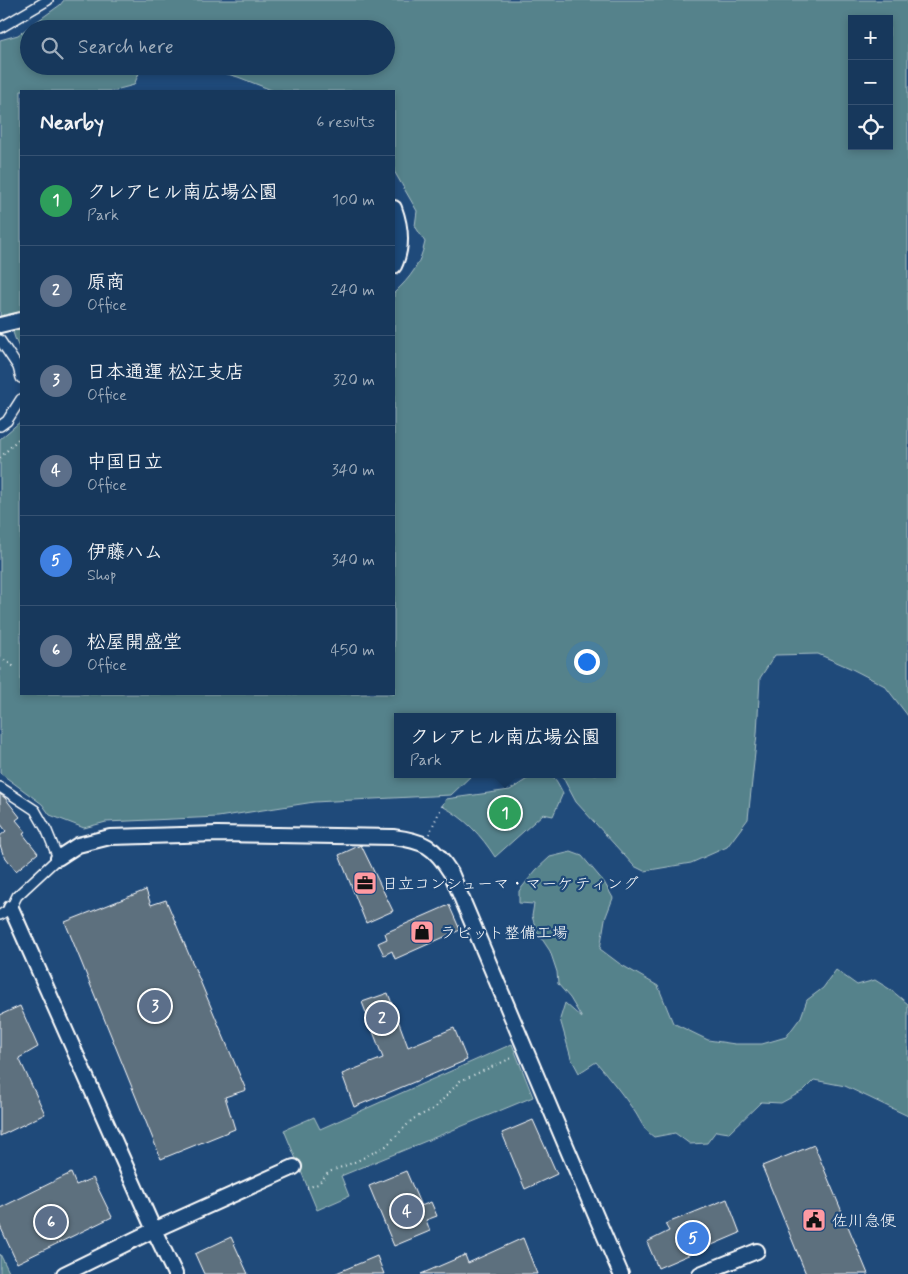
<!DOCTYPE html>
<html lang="en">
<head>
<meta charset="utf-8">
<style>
  body { margin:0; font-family:Mynerve,"Klee One",sans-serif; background:#244365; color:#f1f3f6 }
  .controls { position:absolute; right:15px; top:15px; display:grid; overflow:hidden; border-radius:0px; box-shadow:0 2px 8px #0003 }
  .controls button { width:45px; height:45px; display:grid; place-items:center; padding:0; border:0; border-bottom:1px solid #365272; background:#17385c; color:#f1f3f6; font:25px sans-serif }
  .you { position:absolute; left:586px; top:661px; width:18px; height:18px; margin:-12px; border:4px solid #fff; border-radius:50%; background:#1a73e8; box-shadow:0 0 0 8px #1a73e833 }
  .badge { display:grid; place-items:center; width:32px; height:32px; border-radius:50%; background:#e69b98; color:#fff; font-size:16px; font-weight:700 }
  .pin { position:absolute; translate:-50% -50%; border:2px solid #fff; box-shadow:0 1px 5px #0006 }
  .popup { position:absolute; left:394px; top:713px; width:222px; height:65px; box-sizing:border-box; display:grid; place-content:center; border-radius:0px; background:#17385c; filter:drop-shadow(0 1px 4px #0005); font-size:16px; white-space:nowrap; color:#9eacbb }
  .popup b { font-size:19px; color:#f1f3f6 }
  .popup::after { content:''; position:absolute; left:50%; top:100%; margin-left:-10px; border:10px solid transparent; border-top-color:#17385c }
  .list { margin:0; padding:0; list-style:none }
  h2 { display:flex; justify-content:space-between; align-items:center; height:65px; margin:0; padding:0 20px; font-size:21px }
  h2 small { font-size:16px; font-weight:400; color:#9eacbb }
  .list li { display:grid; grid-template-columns:32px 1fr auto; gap:15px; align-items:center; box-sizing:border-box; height:90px; padding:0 20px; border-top:1px solid #365272 }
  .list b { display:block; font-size:19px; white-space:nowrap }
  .list p { margin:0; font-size:16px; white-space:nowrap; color:#9eacbb }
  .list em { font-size:16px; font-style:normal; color:#9eacbb }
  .icon { flex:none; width:28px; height:28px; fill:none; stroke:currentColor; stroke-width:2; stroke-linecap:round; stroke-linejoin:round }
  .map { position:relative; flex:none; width:908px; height:1274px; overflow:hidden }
  .search { position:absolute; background:#17385c; box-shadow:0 2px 8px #0003; left:20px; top:20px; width:375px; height:55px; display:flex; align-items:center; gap:12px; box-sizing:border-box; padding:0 18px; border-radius:28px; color:#9eacbb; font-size:19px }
  .panel { position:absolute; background:#17385c; box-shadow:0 2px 8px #0003; left:20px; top:90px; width:375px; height:605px; border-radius:0px }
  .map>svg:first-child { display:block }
  .green { fill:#54828b; stroke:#aac0c5; fill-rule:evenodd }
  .building { fill:#5d6f7e; stroke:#fff }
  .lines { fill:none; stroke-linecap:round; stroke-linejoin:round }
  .street-casing { stroke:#fff; stroke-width:12 }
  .secondary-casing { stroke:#fff; stroke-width:18 }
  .path { stroke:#fff; stroke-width:2; stroke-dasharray:1 4; stroke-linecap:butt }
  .street { stroke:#1f4a7a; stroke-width:9 }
  .secondary { stroke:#1f4a7a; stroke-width:14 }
  .labels { text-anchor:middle; stroke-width:4.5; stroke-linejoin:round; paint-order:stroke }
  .poi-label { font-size:16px; fill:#fff; stroke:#1f4a7a; text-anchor:start }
</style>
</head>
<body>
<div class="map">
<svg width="908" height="1274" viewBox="0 0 908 1274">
  <rect width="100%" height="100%" fill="#1f4a7a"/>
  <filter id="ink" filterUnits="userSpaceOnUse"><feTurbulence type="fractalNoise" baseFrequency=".02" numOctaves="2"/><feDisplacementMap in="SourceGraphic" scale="10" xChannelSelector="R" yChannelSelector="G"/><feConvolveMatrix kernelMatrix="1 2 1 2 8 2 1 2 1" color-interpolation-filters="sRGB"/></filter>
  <g filter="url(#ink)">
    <path class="green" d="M64,0H908V716L885,686L850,668L818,654L775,655L760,678L757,734L748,819L727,847L691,863L644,871L634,866L576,802L561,774H612V717H398V774H473L451,795L314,802L218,817L106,822L84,828L50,815L42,804L0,773V439L21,421V694H394V293C411,277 420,265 425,242L415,226L417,211L394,171V91H274L238,77L200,66H386V29H29V66H142L134,85L119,89L117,91H21V352L16,341L7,315L0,316V40L18,35L60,5ZM852,19H889V146H852Z
      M535,774C555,774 554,776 563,793L553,816L543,814L495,857C481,835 465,818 442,806L446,799L510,790Z
      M571,852L582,856L604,882L613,898L605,919L600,949L620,964L658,986L673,1023L708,1040L735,1044H762L786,1037L801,1017L807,1000L823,988L836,970L857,985L875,980L891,990L908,1004V1116L845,1086L814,1080L803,1091L781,1103L761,1102L729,1133L716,1131L707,1143L690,1144L675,1133L654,1137C643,1129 642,1123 635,1112C623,1095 610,1078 596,1062L579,1073L571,1058L560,1019L565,1003L582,1018L570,998L558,984L557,972L550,951L536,930L532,916L534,904L519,903V891L536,870L550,857Z
      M512,1044L533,1097L341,1176L349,1196L317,1210L284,1130L314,1117L320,1129Z
      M0,1254L10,1274H0Z"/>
    <path class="building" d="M0,794L5,798L20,817L16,820L26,832L23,834L38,853L16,871L3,854L0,845V836L6,831L0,823Z
      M361,845L393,911L366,923L339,855Z
      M146,890L151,905L166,900L246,1090L225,1097L235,1129L161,1159L65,922Z
      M449,905L460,930L395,959L392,951L384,955L378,943L387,939L385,933Z
      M388,993L408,1047L454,1028L467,1060L354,1107L342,1074L383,1058L362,1002Z
      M20,1006L38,1047L19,1058L45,1114L0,1136V1015Z
      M533,1120L557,1174L525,1189L502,1133Z
      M814,1145L868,1274H806L762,1166Z
      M406,1171L421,1206L431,1202L437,1216L426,1220L430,1231L394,1246L369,1186Z
      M71,1173L76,1185L93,1178L112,1217L17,1263L0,1226V1208Z
      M727,1199L740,1233L658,1268L647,1242L669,1231L665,1224Z
      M231,1237L248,1274H204L195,1254Z
      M523,1238L537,1274H421L465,1255L468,1263Z
      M377,1256L384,1274H334Z"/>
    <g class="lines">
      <g class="street-casing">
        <path id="street" d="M0,28L48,0
          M0,340L18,367L21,378
          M0,426L7,421L21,399
          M0,787L35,810L47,831L58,858L17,896L11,908L0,915"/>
      </g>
      <g class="secondary-casing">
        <path id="secondary" d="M394,208C401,227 403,247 394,266
          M0,325L21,320
          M58,858L78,845L110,837L218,834L393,837C424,841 434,846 451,873C508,1007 563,1141 621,1274
          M11,908L154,1230L175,1274
          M64,1274L154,1230L294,1167
          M700,1274L757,1251"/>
      </g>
      <path class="path" d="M0,458L21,436
        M0,657L16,668
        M429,834L442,806
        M307,1188L318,1184L329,1172L357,1161L386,1146L413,1119L435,1108L460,1081L514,1057"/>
      <use href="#street" class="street"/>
      <use href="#secondary" class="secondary"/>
    </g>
  </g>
  <defs>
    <g id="office-square" transform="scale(1.25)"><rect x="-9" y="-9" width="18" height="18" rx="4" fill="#ff9aa2" stroke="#1f4a7a"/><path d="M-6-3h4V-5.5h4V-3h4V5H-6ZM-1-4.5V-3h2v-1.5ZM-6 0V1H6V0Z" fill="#111"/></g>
    <g id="shop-square" transform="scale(1.25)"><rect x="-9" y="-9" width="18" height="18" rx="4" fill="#ff9aa2" stroke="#1f4a7a"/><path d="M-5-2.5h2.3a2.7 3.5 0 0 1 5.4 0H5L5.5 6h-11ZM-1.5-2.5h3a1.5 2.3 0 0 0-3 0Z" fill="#111"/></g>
    <g id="civic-square" transform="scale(1.25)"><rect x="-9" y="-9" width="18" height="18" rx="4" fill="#ff9aa2" stroke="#1f4a7a"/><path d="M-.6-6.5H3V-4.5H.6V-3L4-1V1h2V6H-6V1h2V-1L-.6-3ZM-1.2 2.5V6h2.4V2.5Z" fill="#111"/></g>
  </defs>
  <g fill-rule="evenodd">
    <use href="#office-square" x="365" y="883"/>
    <use href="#shop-square" x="422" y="932"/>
    <use href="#civic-square" x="814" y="1220"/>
  </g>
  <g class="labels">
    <g class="poi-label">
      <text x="382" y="889">日立コンシューマ・マーケティング</text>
      <text x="440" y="938">ラビット整備工場</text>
      <text x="832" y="1226">佐川急便</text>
    </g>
  </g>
</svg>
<div class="controls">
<button>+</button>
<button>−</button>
<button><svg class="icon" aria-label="locate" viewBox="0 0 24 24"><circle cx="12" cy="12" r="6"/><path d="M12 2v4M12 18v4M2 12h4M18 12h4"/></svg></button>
</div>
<div class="you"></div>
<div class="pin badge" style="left:505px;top:813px;background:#2e9e5b">1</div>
<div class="popup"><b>クレアヒル南広場公園</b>Park</div>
<div class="pin badge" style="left:382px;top:1018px;background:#5c6f8a">2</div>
<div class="pin badge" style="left:155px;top:1006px;background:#5c6f8a">3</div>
<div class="pin badge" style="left:407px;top:1211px;background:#5c6f8a">4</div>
<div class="pin badge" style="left:693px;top:1238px;background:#3f7fe0">5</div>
<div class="pin badge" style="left:51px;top:1222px;background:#5c6f8a">6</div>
<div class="search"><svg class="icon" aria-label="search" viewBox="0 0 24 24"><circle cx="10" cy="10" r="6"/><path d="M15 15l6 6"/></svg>Search here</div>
<section class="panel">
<h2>Nearby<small>6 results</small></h2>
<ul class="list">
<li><span class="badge" style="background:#2e9e5b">1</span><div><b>クレアヒル南広場公園</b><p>Park</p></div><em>100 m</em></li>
<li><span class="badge" style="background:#5c6f8a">2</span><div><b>原商</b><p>Office</p></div><em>240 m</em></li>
<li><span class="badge" style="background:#5c6f8a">3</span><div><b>日本通運 松江支店</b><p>Office</p></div><em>320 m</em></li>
<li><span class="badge" style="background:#5c6f8a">4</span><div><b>中国日立</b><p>Office</p></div><em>340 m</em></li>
<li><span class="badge" style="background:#3f7fe0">5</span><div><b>伊藤ハム</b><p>Shop</p></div><em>340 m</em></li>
<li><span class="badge" style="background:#5c6f8a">6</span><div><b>松屋開盛堂</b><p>Office</p></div><em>450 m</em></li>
</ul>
</section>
</div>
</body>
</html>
